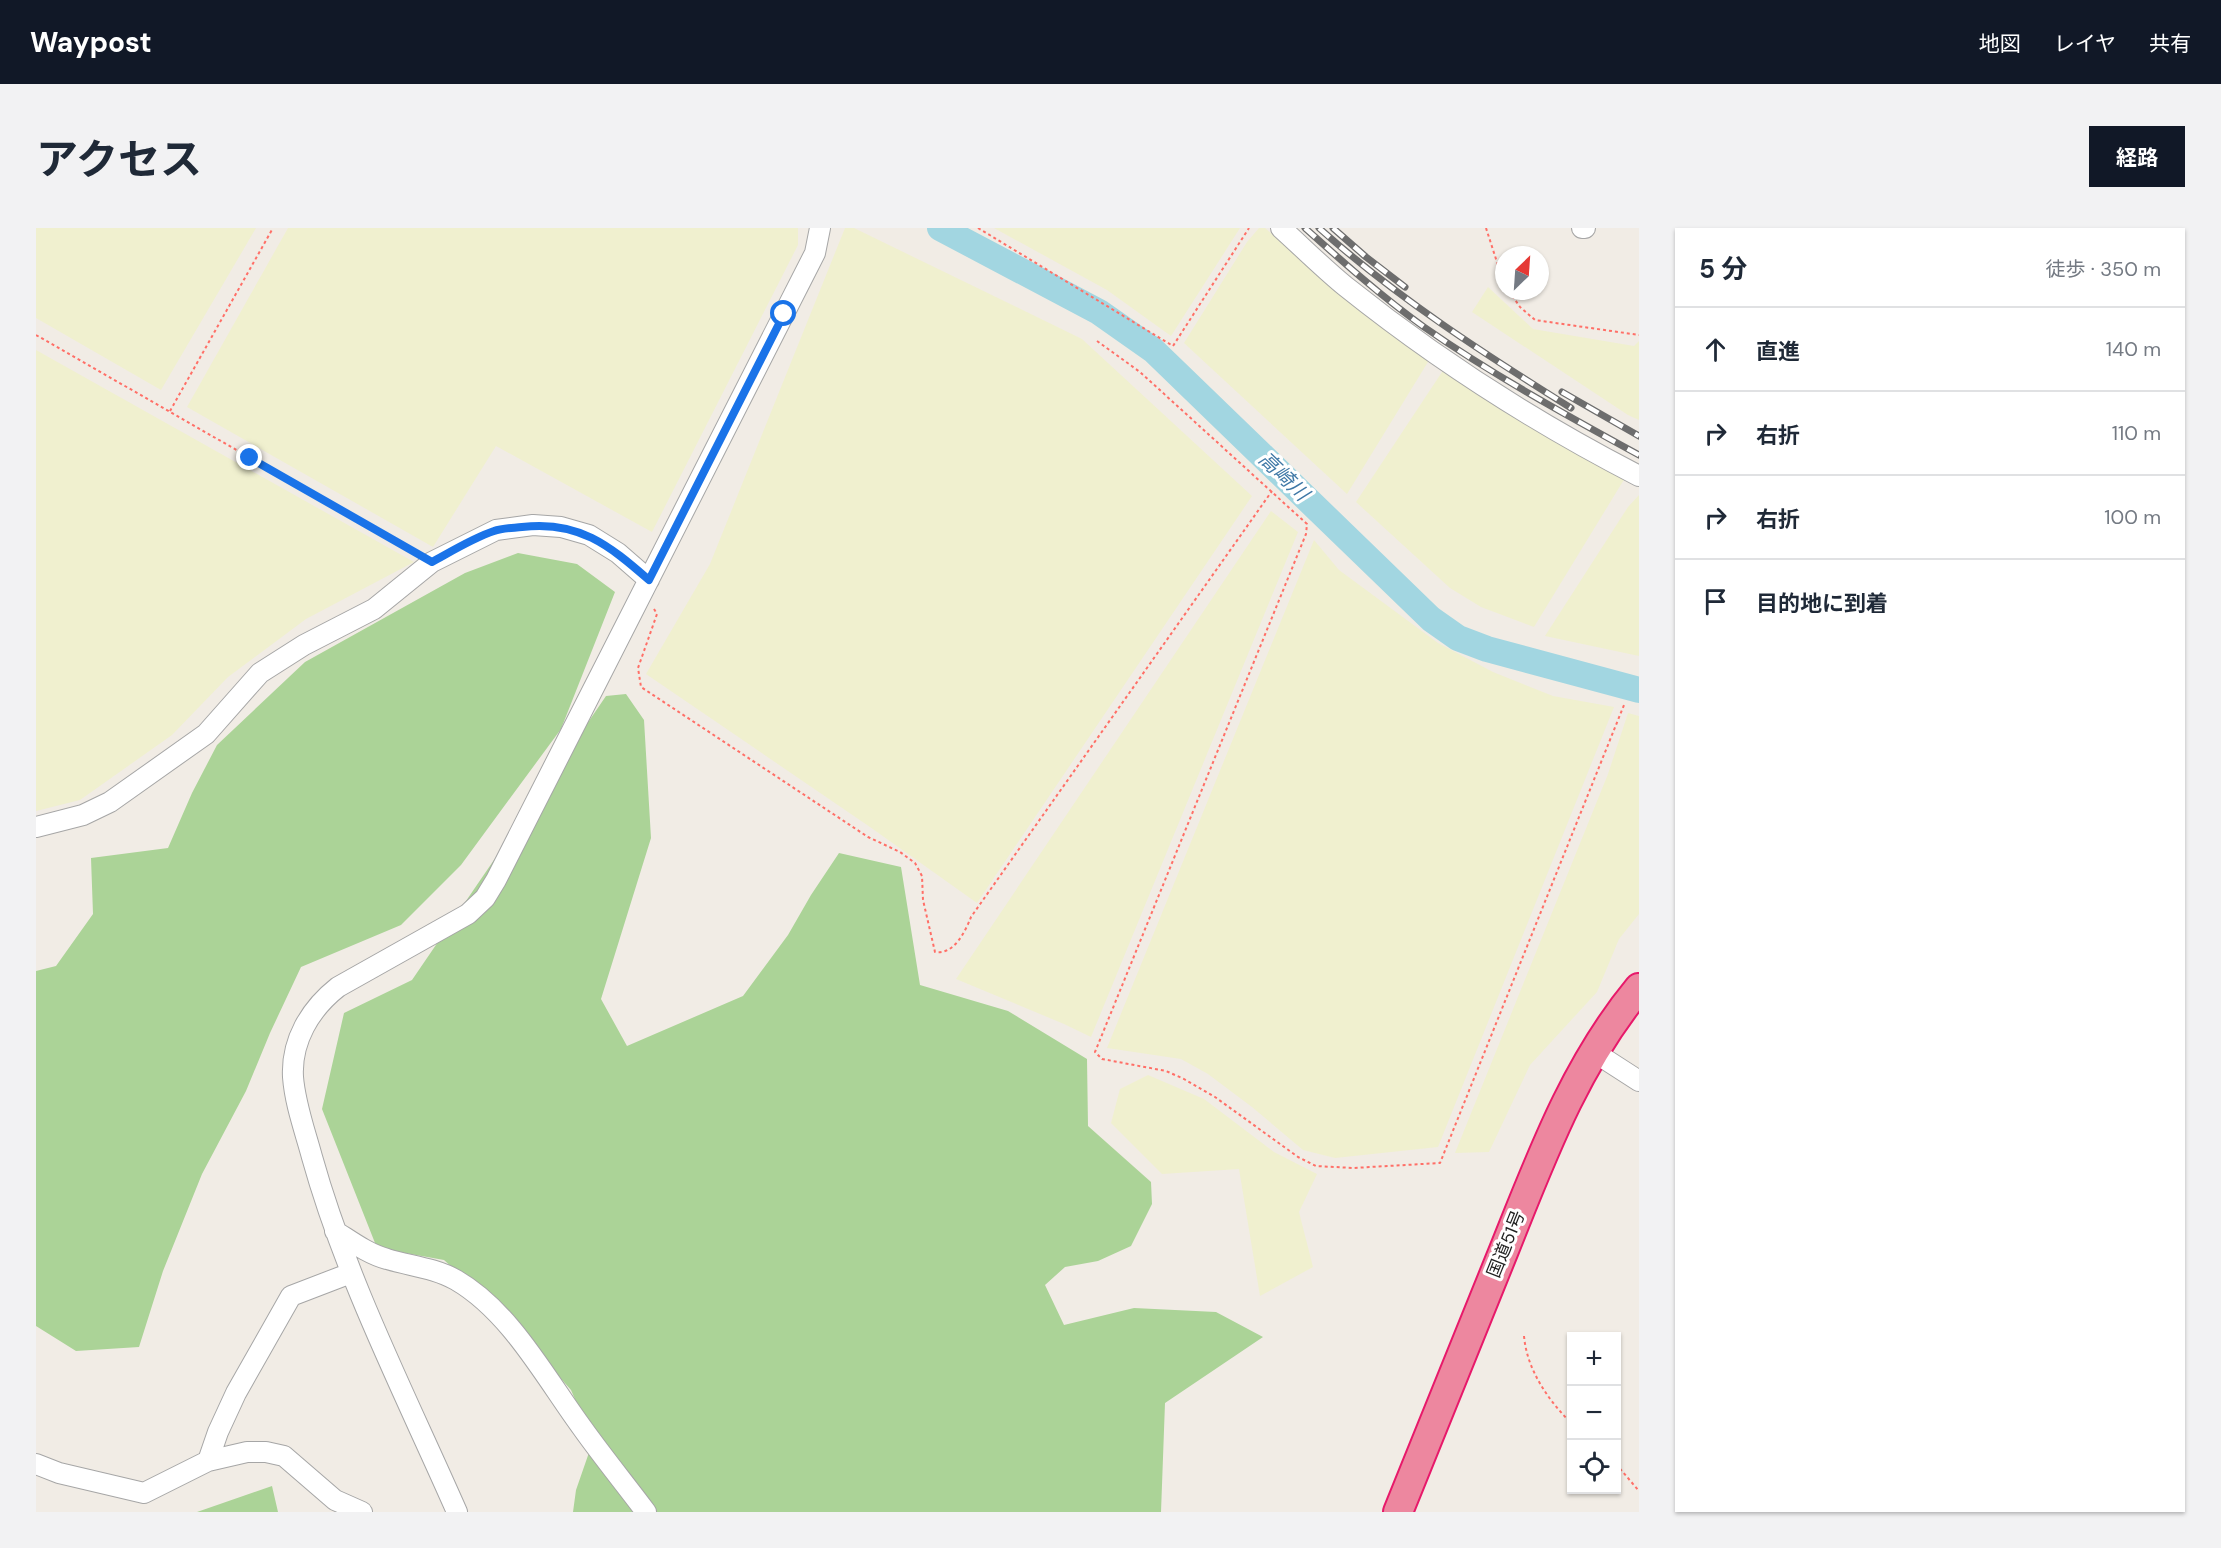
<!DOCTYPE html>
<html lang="ja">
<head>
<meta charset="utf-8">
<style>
  body { margin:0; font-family:"DM Sans","Noto Sans JP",sans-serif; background:#f2f2f3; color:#1f2937 }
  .controls { position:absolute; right:18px; bottom:18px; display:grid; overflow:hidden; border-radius:0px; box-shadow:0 2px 4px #0004 }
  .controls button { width:54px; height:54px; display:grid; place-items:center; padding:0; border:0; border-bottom:2px solid #e0e1e3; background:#fff; color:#1f2937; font:30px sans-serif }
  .compass { position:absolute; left:1459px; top:18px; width:54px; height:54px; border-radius:50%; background:#fff; box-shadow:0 2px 4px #0004; rotate:25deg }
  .stop { position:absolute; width:18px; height:18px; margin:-14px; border:4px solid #1a73e8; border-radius:50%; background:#fff }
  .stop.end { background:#1a73e8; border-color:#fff; box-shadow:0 2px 6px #0008 }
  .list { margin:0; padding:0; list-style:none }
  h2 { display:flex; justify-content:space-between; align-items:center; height:78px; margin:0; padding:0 24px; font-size:26px }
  h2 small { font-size:20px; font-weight:400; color:#747a83 }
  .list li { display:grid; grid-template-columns:39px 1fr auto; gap:18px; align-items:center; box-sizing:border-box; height:84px; padding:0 24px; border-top:2px solid #e0e1e3 }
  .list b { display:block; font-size:22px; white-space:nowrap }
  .list em { font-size:20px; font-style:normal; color:#747a83 }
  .icon { flex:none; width:33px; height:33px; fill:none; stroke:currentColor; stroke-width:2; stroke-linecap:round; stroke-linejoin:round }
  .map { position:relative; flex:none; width:1603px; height:1284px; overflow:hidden; border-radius:0px }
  header { display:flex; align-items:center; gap:36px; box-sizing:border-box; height:84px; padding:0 30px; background:#111827; color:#fff }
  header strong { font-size:28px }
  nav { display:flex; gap:33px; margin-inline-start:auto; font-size:21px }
  .intro { display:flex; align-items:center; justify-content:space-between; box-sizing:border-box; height:144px; padding:0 36px }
  h1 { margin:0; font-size:42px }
  .button { padding:15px 27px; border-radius:0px; background:#111827; color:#fff; font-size:21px; font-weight:700 }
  main { display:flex; gap:36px; padding:0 36px }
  aside { flex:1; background:#fff; border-radius:0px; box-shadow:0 2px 4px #0004 }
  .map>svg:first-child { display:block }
  .farmland { fill:#f0f0cf }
  .forest { fill:#abd397 }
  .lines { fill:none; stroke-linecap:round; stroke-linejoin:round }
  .river { stroke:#a2d6e1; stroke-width:26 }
  .minor-casing { stroke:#a6a6a6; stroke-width:22 }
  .highway-casing { stroke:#e7196a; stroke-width:32 }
  .path { stroke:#ff6f67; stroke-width:2; stroke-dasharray:3 3; stroke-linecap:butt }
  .minor { stroke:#fff; stroke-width:20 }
  .highway { stroke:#ed879f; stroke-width:28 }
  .rail-casing { stroke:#6d6d6d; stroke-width:7 }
  .rail { stroke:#fff; stroke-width:4.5; stroke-dasharray:14; stroke-linecap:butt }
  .route { stroke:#1a73e8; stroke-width:8 }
  .labels { text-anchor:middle; stroke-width:6; stroke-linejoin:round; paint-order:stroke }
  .street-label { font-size:18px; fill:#1f1f1f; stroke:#fff }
  .water-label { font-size:20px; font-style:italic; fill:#3f78a6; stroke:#fff }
</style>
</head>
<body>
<header>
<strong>Waypost</strong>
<nav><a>地図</a><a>レイヤ</a><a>共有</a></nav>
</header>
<div class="intro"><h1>アクセス</h1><a class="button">経路</a></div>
<main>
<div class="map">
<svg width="1603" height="1284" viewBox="0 0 1603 1284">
  <rect width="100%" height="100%" fill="#f1ece5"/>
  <path class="farmland" d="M0,0H220L125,162L0,90Z
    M252,0H762V17L616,304L460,218L397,319L151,179Z
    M809,0H818L1046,111L1216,268L941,675L834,599L610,446L674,336Z
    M958,0H1204L1135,108L1071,62Z
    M1223,0H1229L1307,68L1395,129L1311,266L1148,115L1211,14Z
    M1452,59L1497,101L1598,118L1603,113V192L1592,187L1436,84Z
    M0,122L378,334L270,391L192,449L136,507L44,572L0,583Z
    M1408,141L1589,250L1498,399L1445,379L1414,360L1320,274Z
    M1603,267V428L1509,408L1592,279Z
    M1235,283L1262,304L1055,809L1028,796L920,751Z
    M1278,312L1303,342L1402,415L1457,444L1517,468L1578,479L1402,919L1299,930L1267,922L1216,879L1172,846L1145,831L1071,820Z
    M1592,485L1603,488V686L1583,711L1561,764L1494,837L1453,924L1419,925L1572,546Z
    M1112,847L1168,871L1238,924L1281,946L1263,984L1277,1039L1224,1068L1203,941L1126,946L1075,895L1084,861Z"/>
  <path class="forest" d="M482,325L541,336L579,364L525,501L425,637L365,697L265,739L234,805L210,863L166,946L127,1043L103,1119L40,1123L0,1098V743L20,738L57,686L55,630L132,620L156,565L181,517L269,434L429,345Z
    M590,466L608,492L615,610L565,771L591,818L707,768L752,707L775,667L803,625L865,639L884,757L972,783L1051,831L1052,898L1115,954L1116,976L1095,1018L1062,1033L1029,1039L1009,1057L1028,1097L1098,1080L1180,1084L1227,1109L1129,1175L1125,1284H537L540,1262L557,1213L535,1162L466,1084L408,1032L341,1020L286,881L308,785L376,752L570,468Z
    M236,1258L242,1284H161Z"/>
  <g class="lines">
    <path class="river" d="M904,0L1063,84L1117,122L1395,391L1422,410L1451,421L1603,462"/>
    <g class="minor-casing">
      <path id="minor" d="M1245,0C1266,19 1287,40 1309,58C1400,131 1500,195 1603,248
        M1546,0H1549
        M0,599L47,587L74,574L170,506L224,445L268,417L338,381L396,334L460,302L497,297L525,299L553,307L582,325L613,352
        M1558,824L1603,853
        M299,1003C315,1013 332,1026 351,1031C375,1038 399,1040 420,1052C475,1084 510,1151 547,1201C567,1229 589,1256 610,1284
        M172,1233L182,1204L200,1165L255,1068L315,1045
        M0,1236L23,1245L108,1265L172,1233L211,1224H230L248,1228L299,1272L326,1284
        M421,1284C370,1168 310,1051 276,929C269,903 259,876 257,849C255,813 274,781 302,759L432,686L449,670L460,652L779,25L784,0"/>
    </g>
    <g class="highway-casing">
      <path id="highway" d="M1362,1284C1397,1197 1433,1109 1468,1022C1505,930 1539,837 1603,760"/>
    </g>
    <path class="path" d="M942,0L1137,118L1213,0
      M1450,0L1468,56
      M1473,63L1484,79L1499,92L1603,107
      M0,107L380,325
      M1061,113L1104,144L1271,296L1270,306L1059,824L1066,831L1130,843L1148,851L1179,869L1262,929L1280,938L1317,940L1404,935L1588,477
      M134,183L237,0
      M618,381L621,386L602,440L605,459L832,609L864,624L879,635L886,648L887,672L899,724C918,727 929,704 935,689L1236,263
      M1488,1108C1491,1142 1512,1172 1536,1196
      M1580,1236L1603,1263"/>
    <use href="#minor" class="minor"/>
    <use href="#highway" class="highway"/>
    <g class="rail-casing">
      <path id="rail" d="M1269,0C1307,34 1346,69 1388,99C1457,147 1530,187 1603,227
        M1283,0C1360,69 1447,125 1535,180
        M1297,0L1330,29L1369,59
        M1526,164L1603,208"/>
    </g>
    <use href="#rail" class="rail"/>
  </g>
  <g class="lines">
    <path class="route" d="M214,230L396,334C416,323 437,310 458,303C466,300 477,300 486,299C542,292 573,317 613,352L748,86"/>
  </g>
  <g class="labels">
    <g class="street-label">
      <text transform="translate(1470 1016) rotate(-68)" y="6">国道51号</text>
    </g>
    <g class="water-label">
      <text transform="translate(1248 248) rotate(44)" y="7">高崎川</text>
    </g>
  </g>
</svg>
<div class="controls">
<button>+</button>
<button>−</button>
<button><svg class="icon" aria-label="locate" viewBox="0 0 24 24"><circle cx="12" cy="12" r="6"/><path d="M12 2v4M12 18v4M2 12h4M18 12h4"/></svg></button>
</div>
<svg class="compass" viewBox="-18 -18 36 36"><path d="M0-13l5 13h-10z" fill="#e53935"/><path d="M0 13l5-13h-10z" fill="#747a83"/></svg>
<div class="stop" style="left:748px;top:86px"></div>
<div class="stop end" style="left:214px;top:230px"></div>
</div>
<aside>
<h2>5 分<small>徒歩 · 350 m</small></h2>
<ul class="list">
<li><svg class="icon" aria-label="ahead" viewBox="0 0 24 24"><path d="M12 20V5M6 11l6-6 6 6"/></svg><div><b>直進</b></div><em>140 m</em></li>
<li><svg class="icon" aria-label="right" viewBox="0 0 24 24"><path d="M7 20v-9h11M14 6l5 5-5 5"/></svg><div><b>右折</b></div><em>110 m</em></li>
<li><svg class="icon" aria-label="right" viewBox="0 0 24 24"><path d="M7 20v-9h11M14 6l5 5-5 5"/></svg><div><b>右折</b></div><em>100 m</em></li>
<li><svg class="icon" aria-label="arrive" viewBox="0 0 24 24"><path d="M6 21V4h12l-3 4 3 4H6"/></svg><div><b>目的地に到着</b></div></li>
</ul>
</aside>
</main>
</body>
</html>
